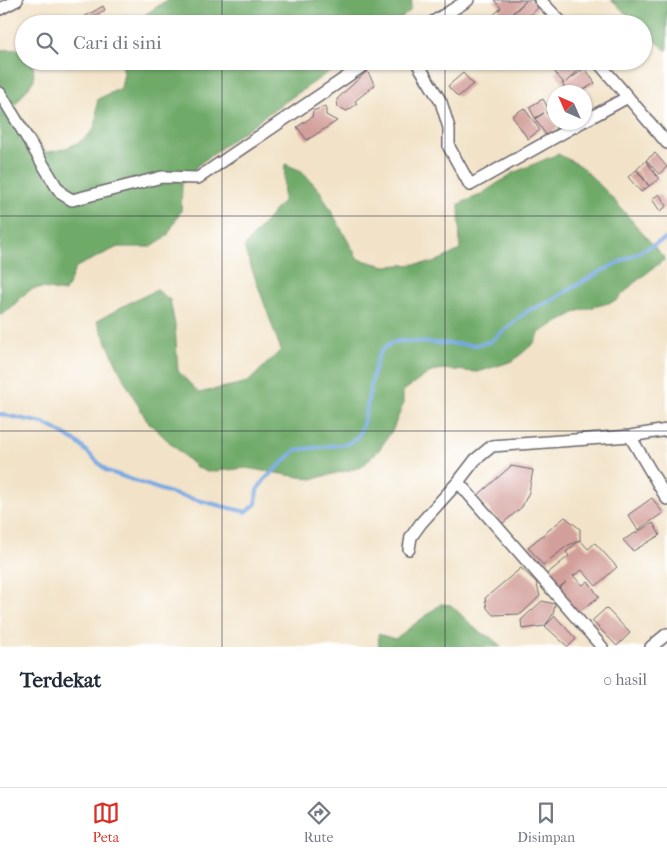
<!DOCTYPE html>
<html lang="id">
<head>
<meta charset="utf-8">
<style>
  body { margin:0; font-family:"IM FELL French Canon",serif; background:#f6f6f7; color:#1f2937 }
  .compass { position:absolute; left:547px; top:85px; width:45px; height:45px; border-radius:50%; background:#fff; box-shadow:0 1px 4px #0004; rotate:315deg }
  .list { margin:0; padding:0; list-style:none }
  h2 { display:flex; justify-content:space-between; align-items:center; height:65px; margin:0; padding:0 20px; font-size:21px }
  h2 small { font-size:16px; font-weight:400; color:#747a83 }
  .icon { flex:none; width:28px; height:28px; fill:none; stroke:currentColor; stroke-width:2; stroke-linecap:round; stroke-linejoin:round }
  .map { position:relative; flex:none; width:667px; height:647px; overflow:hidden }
  .search { position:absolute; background:#fff; box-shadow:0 1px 4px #0004; left:15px; right:15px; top:15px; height:55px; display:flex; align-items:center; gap:12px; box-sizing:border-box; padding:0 18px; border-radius:28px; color:#747a83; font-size:19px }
  .sheet { height:140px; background:#fff }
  nav { display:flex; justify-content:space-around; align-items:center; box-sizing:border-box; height:70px; border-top:1px solid #e0e1e3; background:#fff; font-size:14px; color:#747a83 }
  nav a { display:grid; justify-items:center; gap:2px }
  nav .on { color:#d93025 }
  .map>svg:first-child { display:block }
  .forest { fill:#70aa69; stroke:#496652 }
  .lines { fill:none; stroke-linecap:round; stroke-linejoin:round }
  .stream { stroke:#77a8e2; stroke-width:4 }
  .building { fill:#d39f9a }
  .street-casing { stroke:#6b666c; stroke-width:14 }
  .street { stroke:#fff; stroke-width:11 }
  .grid { fill:none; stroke:#22223b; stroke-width:1; stroke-opacity:0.55 }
</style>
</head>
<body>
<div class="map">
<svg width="667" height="647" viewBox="0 0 667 647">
  <rect width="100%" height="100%" fill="#fff"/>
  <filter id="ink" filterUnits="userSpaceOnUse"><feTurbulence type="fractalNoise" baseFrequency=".02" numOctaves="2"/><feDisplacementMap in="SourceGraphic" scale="10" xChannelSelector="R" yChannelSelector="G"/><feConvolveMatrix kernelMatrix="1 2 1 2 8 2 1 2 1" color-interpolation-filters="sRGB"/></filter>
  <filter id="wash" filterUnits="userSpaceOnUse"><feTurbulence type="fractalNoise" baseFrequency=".0096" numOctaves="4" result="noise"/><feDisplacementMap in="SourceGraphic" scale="20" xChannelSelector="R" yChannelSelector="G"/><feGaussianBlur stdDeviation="1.12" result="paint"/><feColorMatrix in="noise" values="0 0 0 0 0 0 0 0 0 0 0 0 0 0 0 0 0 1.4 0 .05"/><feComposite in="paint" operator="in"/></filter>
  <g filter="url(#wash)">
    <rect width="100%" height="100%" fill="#f2e3c8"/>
    <path class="forest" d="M167,0H412L410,11L393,24H131Z
      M611,0H667V51L643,30V24H637Z
      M22,49L24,50V61H33L34,80L14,106L45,152C61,152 92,141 96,122C97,114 96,106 98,99L121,88L124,73L121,61H345L263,117L198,165L182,184L181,211L167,236L150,247H118L76,267L65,292C56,291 47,288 38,288C22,289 15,310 0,315V50Z
      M558,154L581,166L607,192L665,259L634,283L616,301L578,311L540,332L534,343L513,361L478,372L441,369L429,373L403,391V405L393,429L379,450L362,467L312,479L246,468L207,472L196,467L147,421L123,378L97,321L125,305L157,290L170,300L175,325L178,371L199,393L248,382L281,350L244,247L283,201L285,164L302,171L320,191L358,259L385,266L433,263L460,250L459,204L480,195L513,173Z
      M441,604L451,605L479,632L490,637L502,647H379L378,634L395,639Z"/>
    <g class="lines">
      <path class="stream" d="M0,414L43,423L55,429L78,443L107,471L173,494L246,512L256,504L257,490L265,479L296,450L347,444L357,438C370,416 370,363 383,349C388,344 393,342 400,341L474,345L490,342L529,310L547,303L596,274L667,238"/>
    </g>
    <g id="blocks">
      <path class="building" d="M494,0H532L538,8L520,24H510L507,19L526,1L500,24H491L488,20L501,8Z
        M103,6L105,10L87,21L84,17Z
        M535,15L543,24H525Z
        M71,18L74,24H59Z
        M568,61H579L583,66L566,82L585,68L595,83L580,92H567L562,83H564L555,73Z
        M367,71L375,85L355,101L357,104L347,111L338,107L337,99Z
        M463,73L473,84L458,97L448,86Z
        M543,99L549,110L546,112L557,128L546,135L535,119L544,113L535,118L529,107Z
        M326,106V115L337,121L307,140L297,127L312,117L313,111Z
        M524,108L540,130L528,139L512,116Z
        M655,153L667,167L659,174L646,160Z
        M646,161L659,179L649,186L637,169Z
        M636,170L649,186L641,192L628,177Z
        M659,194L667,206L660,211L652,199Z
        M511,466L533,470L529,492L522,507L502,524L477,496Z
        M652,498L663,513L638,530L628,515Z
        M565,517L580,529V540L567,546L543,565L528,547Z
        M653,523L660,535L633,551L623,540Z
        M580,540L588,549L595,543L617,567L596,586L582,570L573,576L583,585L588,581L599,597L575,614L556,592L566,582L556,590L543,577L569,556L566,552Z
        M521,568L536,582L540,596L521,614L493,615L487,608L485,598Z
        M542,601L555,604L553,614L545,626L555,616L576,639L568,647L545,626L522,629L521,620Z
        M606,608L630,633L617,646L592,621Z"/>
    </g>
  </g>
  <g filter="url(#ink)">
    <use href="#blocks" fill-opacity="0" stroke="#6b666c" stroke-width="1"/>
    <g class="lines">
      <g class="street-casing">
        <path id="street" d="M540,0L563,24
          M0,9L17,0
          M430,24L468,0
          M416,61L441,102L449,128V147L470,185L582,122
          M597,61L667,143
          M0,93L56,186L62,194L72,200L162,177L198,178L370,61
          M584,121L628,97
          M630,436L667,499
          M458,482L602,647
          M409,549L411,537L421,523L458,482L475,460L492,446L630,436L667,430
          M651,647L667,634"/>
      </g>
      <use href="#street" class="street"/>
    </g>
  </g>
  <path class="grid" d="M222,0V24M445,0V24M222,61V647M445,61V647M0,216H667M0,431H667"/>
</svg>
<svg class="compass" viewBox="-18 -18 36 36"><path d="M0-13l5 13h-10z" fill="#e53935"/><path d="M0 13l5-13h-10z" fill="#747a83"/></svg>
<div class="search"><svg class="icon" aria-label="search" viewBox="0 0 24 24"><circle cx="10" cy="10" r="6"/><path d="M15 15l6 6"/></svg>Cari di sini</div>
</div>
<section class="sheet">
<h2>Terdekat<small>0 hasil</small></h2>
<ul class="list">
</ul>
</section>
<nav>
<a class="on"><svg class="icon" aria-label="map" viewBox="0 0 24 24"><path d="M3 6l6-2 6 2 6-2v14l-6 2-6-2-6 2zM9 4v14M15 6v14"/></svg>Peta</a>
<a><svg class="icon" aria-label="directions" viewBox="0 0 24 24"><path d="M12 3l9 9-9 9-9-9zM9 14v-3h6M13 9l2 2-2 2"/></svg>Rute</a>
<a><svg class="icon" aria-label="saved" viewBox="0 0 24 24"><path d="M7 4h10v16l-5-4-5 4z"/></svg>Disimpan</a>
</nav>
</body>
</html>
